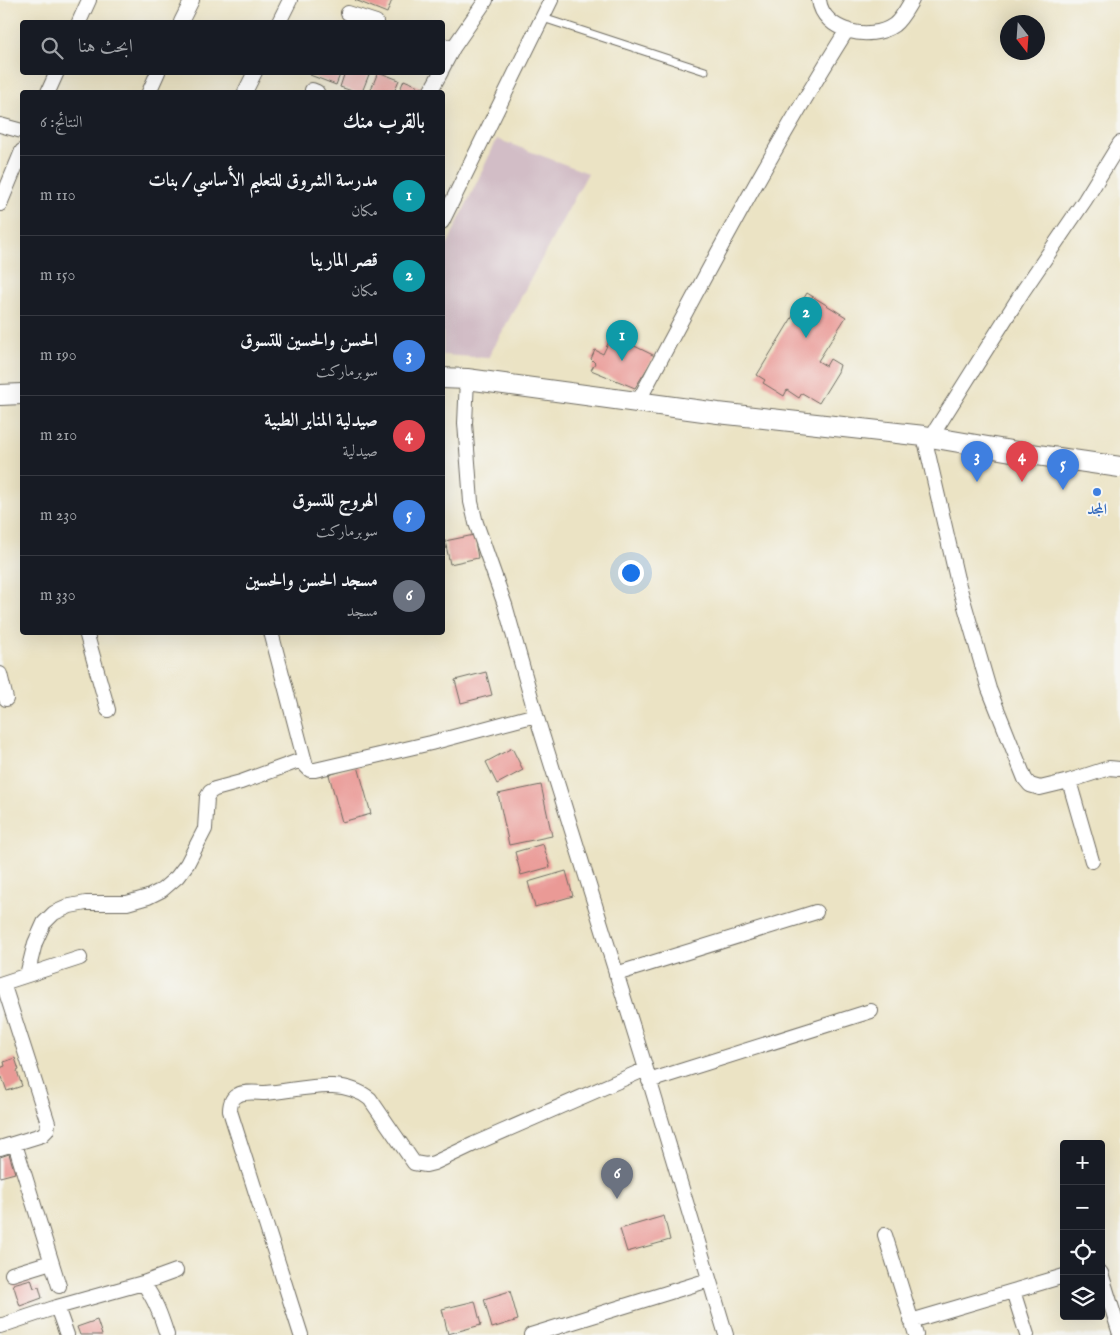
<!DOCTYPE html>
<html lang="ar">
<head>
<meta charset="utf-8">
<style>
  body { margin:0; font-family:"IM FELL English",Amiri,serif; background:#20242c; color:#f1f3f6; direction:rtl }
  .controls { position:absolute; right:15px; bottom:15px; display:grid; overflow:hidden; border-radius:5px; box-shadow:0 5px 20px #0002 }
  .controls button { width:45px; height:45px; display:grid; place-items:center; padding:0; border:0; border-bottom:1px solid #363941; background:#171b24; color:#f1f3f6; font:25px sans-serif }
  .compass { position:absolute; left:1000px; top:15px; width:45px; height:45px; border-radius:50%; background:#171b24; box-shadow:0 5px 20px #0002; rotate:163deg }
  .you { position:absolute; left:630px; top:572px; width:18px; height:18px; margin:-12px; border:4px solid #fff; border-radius:50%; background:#1a73e8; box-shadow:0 0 0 8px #1a73e833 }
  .badge { display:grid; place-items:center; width:32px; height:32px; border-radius:50%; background:#2563eb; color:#fff; font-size:16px; font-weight:700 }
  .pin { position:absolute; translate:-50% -41px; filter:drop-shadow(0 1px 2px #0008) }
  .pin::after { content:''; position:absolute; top:26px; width:18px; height:15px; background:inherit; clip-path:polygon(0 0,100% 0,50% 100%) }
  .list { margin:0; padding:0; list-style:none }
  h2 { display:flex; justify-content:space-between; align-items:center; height:65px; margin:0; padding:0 20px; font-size:21px }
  h2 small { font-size:16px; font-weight:400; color:#9ea1a6 }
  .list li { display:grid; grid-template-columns:32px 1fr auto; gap:15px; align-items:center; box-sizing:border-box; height:80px; padding:0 20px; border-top:1px solid #363941 }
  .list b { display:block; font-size:19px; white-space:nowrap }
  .list p { margin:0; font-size:16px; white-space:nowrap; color:#9ea1a6 }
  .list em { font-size:16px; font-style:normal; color:#9ea1a6 }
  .icon { flex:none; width:28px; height:28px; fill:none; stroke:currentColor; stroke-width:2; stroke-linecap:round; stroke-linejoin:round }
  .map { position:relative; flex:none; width:1120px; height:1335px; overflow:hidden; direction:ltr }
  .search { position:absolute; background:#171b24; box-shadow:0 5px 20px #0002; left:20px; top:20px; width:425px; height:55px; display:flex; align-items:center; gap:12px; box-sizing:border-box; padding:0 18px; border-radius:5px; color:#9ea1a6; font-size:19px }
  .panel { position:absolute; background:#171b24; box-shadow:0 5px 20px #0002; left:20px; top:90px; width:425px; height:545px; border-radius:5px; direction:rtl }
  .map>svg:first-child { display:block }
  .industrial { fill:#d2bdc6 }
  .building { fill:#ea9a96 }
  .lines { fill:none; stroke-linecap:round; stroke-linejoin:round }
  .service-casing { stroke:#6e6b61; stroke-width:9 }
  .minor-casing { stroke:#6e6b61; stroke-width:16 }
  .secondary-casing { stroke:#6e6b61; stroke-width:22 }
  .service { stroke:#fff; stroke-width:7 }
  .minor { stroke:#fff; stroke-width:14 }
  .secondary { stroke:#fff; stroke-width:20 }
  .shop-dot { fill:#3f7fe0; stroke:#f6f6f2; stroke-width:2 }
  .labels { text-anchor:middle; stroke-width:4; stroke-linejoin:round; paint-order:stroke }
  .shop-label { font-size:15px; font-weight:bold; fill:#366cbe; stroke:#f6f6f2 }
</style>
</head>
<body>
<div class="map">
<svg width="1120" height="1335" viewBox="0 0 1120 1335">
  <rect width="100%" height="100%" fill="#f6f6f2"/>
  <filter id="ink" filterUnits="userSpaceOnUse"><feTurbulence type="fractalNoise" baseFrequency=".02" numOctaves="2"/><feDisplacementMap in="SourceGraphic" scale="10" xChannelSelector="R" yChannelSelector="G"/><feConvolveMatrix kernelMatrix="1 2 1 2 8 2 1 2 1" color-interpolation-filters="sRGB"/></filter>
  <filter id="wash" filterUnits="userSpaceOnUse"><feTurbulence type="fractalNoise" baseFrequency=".0096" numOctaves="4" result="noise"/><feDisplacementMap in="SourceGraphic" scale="20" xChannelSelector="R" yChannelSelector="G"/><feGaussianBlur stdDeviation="1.12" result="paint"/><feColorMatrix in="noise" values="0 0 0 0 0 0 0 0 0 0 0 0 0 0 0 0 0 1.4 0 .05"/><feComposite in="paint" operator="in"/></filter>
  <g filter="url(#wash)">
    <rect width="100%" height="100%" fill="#ebe3c4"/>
    <path class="industrial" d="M497,139L588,173L488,358L443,355V254Z"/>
    <g id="blocks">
      <path class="building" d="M355,0H392L387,13Z
        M311,72H341L336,85L310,75Z
        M345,72H370L362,92H355L340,87Z
        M378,72L399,80L394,92H370Z
        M404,80L428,90L426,92H399Z
        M807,293L846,317L818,361L826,366L830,359L840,365L838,372L819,403L802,393L799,398L787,390L784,396L763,383L765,380L757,375Z
        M612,335L655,356L635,388L591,370L595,363L591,359L595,350L603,354Z
        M474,535L478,558L450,564L445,541Z
        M486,672L492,695L461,703L455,680Z
        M512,748L523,770L497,784L486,762Z
        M358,766L371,814L342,822L329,775Z
        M541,785L552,836L509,845L498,794Z
        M543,844L550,867L521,875L515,852Z
        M566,871L573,896L535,907L528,882Z
        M15,1058L19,1070L17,1071L22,1086L7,1091L2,1077L0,1078V1068L5,1066L4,1062Z
        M9,1154L15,1173L0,1177V1157Z
        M664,1216L670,1240L627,1252L620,1229Z
        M31,1279L34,1288L39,1287L42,1298L20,1306L13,1284Z
        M510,1291L518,1320L492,1328L484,1299Z
        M475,1301L481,1325L448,1334L442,1309Z
        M97,1320L102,1335H80L77,1327Z"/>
    </g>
  </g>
  <g filter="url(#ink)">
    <use href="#blocks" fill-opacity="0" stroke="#6e6b61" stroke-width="1"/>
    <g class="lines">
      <g class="service-casing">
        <path id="service" d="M543,18L705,71"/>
      </g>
      <g class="minor-casing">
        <path id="minor" d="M819,0C823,32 870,42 894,25C902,19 907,8 912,0
          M348,13L376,22
          M79,22L89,0
          M181,22L192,0
          M279,22L290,0
          M442,45L453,48L442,69
          M453,48L486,0
          M312,90L317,92
          M48,92L57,72
          M149,92L158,72
          M245,92L255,72
          M430,92L441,72
          M0,125L22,131
          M0,204L22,151
          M442,222L551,0
          M467,379L465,423L471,502L476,523L505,605L536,715L646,1069L726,1335
          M638,402C704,277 771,151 847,30
          M924,436L957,579L989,689L1025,779L1030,785L1040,788L1069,781L1109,768L1120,769
          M931,437L1023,291L1085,200L1120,143
          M86,632L108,710
          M271,632L306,766L310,770H315L431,743L536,715
          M0,674L6,699
          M1069,781L1092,861
          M616,974L816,912
          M27,975L35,943L44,923L54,913L70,906L86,903H127L148,897L162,890L177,877L187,864L205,829L207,797L210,792L215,789L241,782L304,759
          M0,984L80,958
          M649,1081L871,1011
          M15,1144L59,1286
          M0,1148L42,1135L47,1130L48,1123L3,983
          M885,1235L916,1335
          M1101,1273L1120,1334
          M12,1274L51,1262
          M143,1283C155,1299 161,1316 167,1335
          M1013,1291L1027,1335
          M57,1307L143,1283L176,1271
          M911,1321L1064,1276
          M0,1326L57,1307L67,1335
          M301,1335L230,1111C230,1105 231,1098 238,1095C245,1091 257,1093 265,1093C299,1091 340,1075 370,1099L414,1163L426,1165L434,1163L474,1144L646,1069
          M531,1335L709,1280"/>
      </g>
      <g class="secondary-casing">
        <path id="secondary" d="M442,378L467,379L718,413L924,436L1017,452L1120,467
          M0,395L22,394"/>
      </g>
      <use href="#service" class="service"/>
      <use href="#minor" class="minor"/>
      <use href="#secondary" class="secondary"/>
    </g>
  </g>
  <circle class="shop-dot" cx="1097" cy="492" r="5"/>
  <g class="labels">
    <g class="shop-label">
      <text x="1097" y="514">المجد</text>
    </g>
  </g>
</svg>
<div class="controls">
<button>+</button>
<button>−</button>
<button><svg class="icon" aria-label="locate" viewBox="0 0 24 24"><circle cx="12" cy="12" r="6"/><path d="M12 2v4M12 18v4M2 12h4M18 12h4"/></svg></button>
<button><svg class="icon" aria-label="layers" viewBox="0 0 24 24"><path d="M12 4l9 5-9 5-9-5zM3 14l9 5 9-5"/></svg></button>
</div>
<svg class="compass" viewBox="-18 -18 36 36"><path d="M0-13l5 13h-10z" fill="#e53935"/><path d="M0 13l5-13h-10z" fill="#9ea1a6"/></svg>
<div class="you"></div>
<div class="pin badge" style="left:622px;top:361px;background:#0f9aa8">1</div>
<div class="pin badge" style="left:806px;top:338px;background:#0f9aa8">2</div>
<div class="pin badge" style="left:977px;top:482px;background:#3f7fe0">3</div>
<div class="pin badge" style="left:1022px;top:482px;background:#e0444e">4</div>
<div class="pin badge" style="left:1063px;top:490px;background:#3f7fe0">5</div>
<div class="pin badge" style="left:617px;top:1199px;background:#6b7280">6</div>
<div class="search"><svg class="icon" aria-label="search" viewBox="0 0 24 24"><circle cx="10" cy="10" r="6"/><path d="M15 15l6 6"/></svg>ابحث هنا</div>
<section class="panel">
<h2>بالقرب منك<small>النتائج: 6</small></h2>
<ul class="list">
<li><span class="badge" style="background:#0f9aa8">1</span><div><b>مدرسة الشروق للتعليم الأساسي / بنات</b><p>مكان</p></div><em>110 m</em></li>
<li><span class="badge" style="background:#0f9aa8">2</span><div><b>قصر المارينا</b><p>مكان</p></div><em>150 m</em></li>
<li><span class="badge" style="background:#3f7fe0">3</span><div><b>الحسن والحسين للتسوق</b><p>سوبرماركت</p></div><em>190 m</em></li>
<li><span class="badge" style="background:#e0444e">4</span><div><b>صيدلية المنابر الطبية</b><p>صيدلية</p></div><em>210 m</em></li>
<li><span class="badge" style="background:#3f7fe0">5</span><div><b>الهروج للتسوق</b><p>سوبرماركت</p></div><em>230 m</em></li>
<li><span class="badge" style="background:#6b7280">6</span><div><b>مسجد الحسن والحسين</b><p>مسجد</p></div><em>330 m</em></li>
</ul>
</section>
</div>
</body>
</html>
